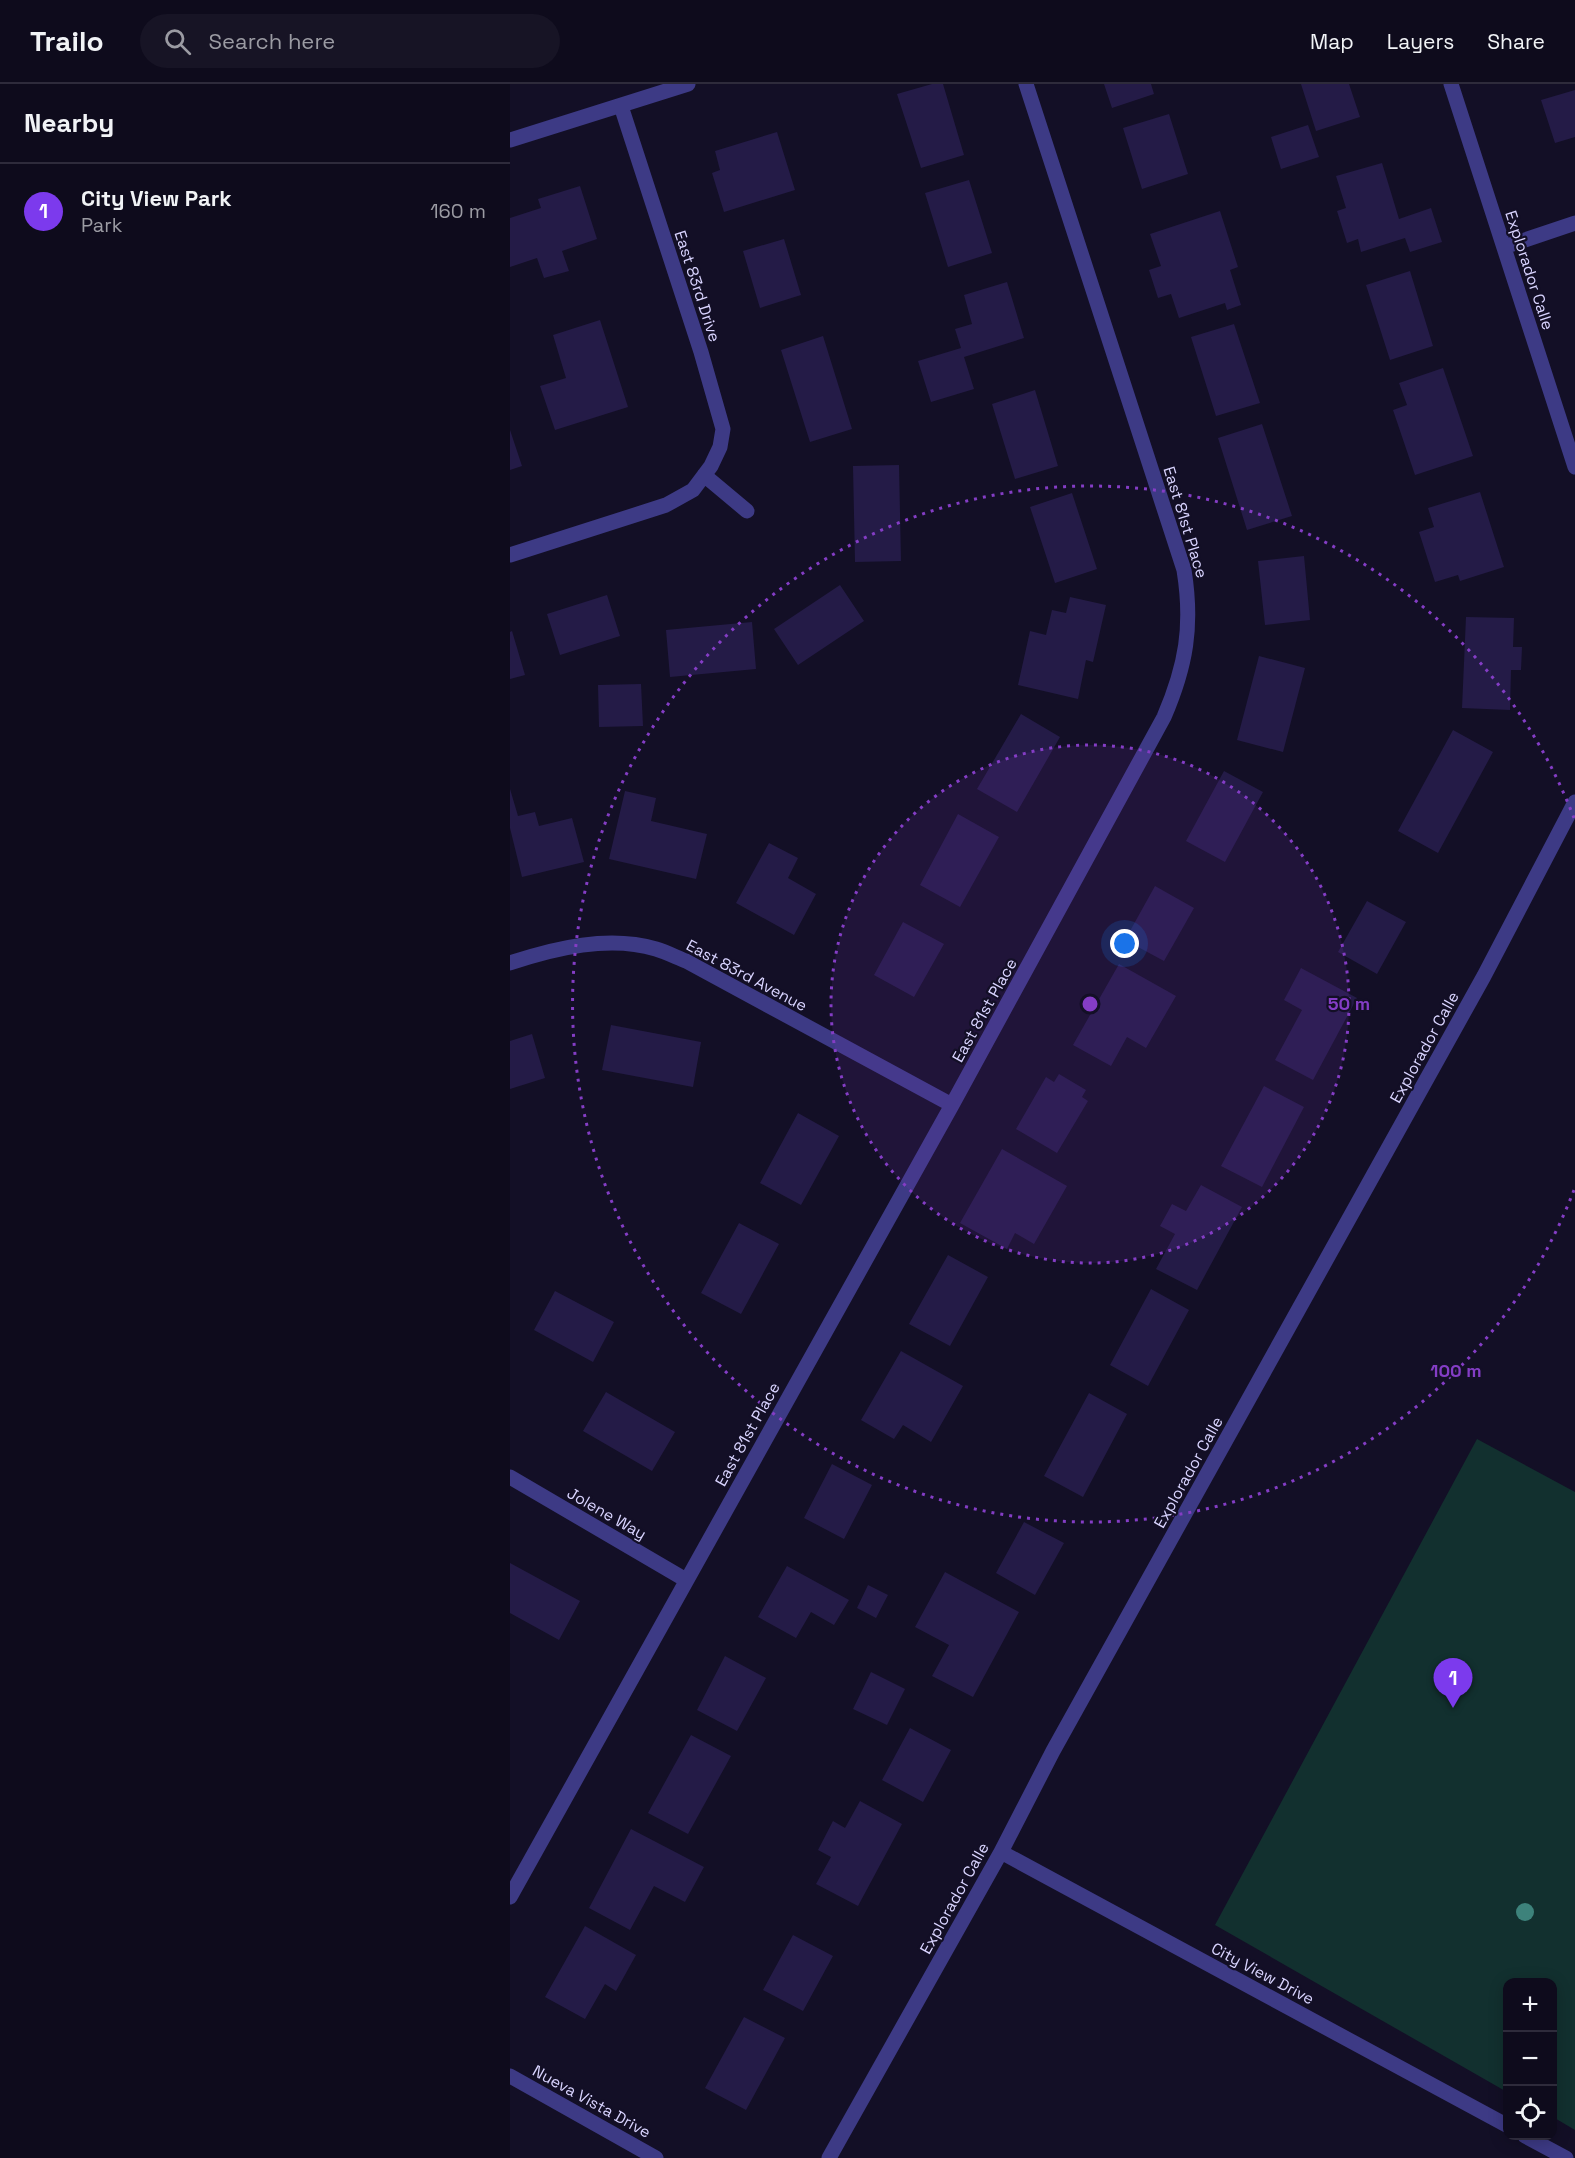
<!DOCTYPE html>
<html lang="en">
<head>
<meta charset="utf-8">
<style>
  body { margin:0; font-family:"Space Grotesk",sans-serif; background:#171425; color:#f1f3f6 }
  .controls { position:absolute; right:18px; bottom:18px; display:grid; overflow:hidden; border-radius:12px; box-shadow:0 3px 15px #0003 }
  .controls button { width:54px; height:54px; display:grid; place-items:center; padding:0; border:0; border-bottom:2px solid #2e2b3b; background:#0e0b1c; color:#f1f3f6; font:30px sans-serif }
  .you { position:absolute; left:615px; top:860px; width:21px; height:21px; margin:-15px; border:4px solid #fff; border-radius:50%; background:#1a73e8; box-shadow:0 0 0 9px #1a73e833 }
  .badge { display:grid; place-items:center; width:39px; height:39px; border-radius:50%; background:#7c3aed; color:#fff; font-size:20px; font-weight:700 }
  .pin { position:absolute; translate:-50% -50px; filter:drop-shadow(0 2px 3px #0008) }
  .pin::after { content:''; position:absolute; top:32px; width:21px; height:18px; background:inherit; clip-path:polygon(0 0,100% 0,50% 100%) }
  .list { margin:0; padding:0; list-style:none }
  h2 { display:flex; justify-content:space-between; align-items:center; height:78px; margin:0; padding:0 24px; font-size:26px }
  h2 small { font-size:20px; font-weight:400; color:#9b9ba3 }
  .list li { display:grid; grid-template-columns:39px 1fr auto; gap:18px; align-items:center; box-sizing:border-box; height:96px; padding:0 24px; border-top:2px solid #2e2b3b }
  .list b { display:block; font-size:22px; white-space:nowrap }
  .list p { margin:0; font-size:20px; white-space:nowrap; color:#9b9ba3 }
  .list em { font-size:20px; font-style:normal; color:#9b9ba3 }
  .icon { flex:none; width:33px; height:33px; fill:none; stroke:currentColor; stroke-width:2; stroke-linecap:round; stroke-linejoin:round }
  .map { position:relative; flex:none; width:1065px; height:2074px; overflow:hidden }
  header { display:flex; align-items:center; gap:36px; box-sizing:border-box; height:84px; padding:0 30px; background:#0e0b1c; border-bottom:2px solid #2e2b3b }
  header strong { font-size:28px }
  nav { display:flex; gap:33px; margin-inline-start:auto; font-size:21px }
  .search { width:420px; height:54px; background:#171425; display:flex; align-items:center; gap:15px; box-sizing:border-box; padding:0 21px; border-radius:33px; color:#9b9ba3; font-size:22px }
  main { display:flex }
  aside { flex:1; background:#0e0b1c }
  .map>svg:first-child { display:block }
  .green { fill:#12302f }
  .building { fill:#241b47 }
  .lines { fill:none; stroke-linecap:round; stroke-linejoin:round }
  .minor { stroke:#3d3a85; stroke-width:15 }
  .tree { fill:#3d827b }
  .ring { fill:none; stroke:#843dc5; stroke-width:3; stroke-dasharray:3 6 }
  .labels { text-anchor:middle; stroke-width:4.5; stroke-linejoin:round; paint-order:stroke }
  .street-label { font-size:16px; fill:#d9d4ff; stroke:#130f26 }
  .centre { fill:#843dc5; stroke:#130f26; stroke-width:3 }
  .ring-label { font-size:18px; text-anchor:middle; font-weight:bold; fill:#843dc5; stroke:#130f26; stroke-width:4.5; stroke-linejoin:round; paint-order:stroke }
</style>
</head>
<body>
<header>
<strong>Trailo</strong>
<div class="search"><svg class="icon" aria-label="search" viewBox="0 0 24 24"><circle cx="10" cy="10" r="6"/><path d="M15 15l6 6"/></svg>Search here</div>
<nav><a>Map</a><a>Layers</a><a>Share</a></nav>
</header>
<main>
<aside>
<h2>Nearby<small></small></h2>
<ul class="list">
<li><span class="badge">1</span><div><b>City View Park</b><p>Park</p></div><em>160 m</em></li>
</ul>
</aside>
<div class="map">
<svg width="1065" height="2074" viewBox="0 0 1065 2074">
  <rect width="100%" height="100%" fill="#130f26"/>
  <path class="green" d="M967,1355L1065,1408V2046L1043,2033L1042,1898H998L997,2008L705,1841Z"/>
  <path class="building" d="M422,0H433L454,71L411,84L387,10Z
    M594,0H641L644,10L602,24Z
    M791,0H839L850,33L806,47Z
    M1065,6V53L1045,59L1031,16Z
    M659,30L678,90L632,105L613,44Z
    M798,41L809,73L771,85L761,53Z
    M267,48L285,106L214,128L202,89L210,86L205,67Z
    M872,79L889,135L921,124L932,158L900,168L895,154L851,168L848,155L837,159L827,127L836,124L826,92Z
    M459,96L482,169L438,183L415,109Z
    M70,102L87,155L52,167L59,187L34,194L27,174L0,183V134L31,124L28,115Z
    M710,127L728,183L720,186L731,221L717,226L715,219L669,234L661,210L648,214L639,186L651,182L640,150Z
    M274,155L291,211L250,224L233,167Z
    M900,187L923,262L880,276L856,201Z
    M497,198L514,254L454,273L464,305L421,318L408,277L451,264L445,245L462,240L454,211Z
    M90,236L118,323L45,346L30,302L56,294L43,251Z
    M724,240L750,319L706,332L681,253Z
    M313,252L342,345L300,358L271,266Z
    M933,284L963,372L905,391L883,326L897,321L889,299Z
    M525,306L548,382L505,395L482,320Z
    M752,340L782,432L737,446L708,354Z
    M0,346L12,382L0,386Z
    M389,381L391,477L345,478L343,382Z
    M970,408L994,483L950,497L948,491L925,498L909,448L924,443L918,424Z
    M562,409L587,485L545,499L520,423Z
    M794,472L800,536L755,541L748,477Z
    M330,501L354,537L288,581L264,545Z
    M97,511L110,552L50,571L37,530Z
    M560,513L596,521L583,578L576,576L568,615L508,601L520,547L536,551L542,526L556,529Z
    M956,533L1004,534L1003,563H1012L1011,586H1001L1000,626L952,624Z
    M242,538L246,585L160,593L156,546Z
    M2,547L15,591L0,595V548Z
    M749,572L795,584L773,668L727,656Z
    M131,600L133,642L89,643L88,601Z
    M511,630L550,653L507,728L467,705Z
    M943,646L983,668L928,769L888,747Z
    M714,687L753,708L715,778L676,757Z
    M0,705L8,732L25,728L29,742L62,734L74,778L12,793L0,744Z
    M115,707L146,714L141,737L197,750L186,795L99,775Z
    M448,730L489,753L450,823L410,801Z
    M259,759L288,774L278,794L306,810L284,851L226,819Z
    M645,802L684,824L654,877L615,856Z
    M857,817L896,838L867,890L828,868Z
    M393,838L434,860L404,913L364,891Z
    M609,880L666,912L636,964L617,953L601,982L563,961Z
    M791,884L847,914L803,996L765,976L792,926L774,916Z
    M101,941L191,958L183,1003L92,986Z
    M22,950L35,994L0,1005V957Z
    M549,990L576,1006L572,1013L578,1017L547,1069L506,1045L536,993L544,998Z
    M754,1002L794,1023L752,1103L711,1082Z
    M288,1029L329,1052L291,1121L250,1099Z
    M492,1065L557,1102L524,1160L505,1149L497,1165L450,1139Z
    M691,1101L732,1123L687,1206L646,1185L665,1150L650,1142L662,1120L676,1127Z
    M229,1139L269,1160L231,1230L191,1209Z
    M438,1171L478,1193L440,1262L399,1240Z
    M641,1205L679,1226L638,1302L600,1281Z
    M45,1207L104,1238L83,1278L24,1246Z
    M391,1267L453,1302L421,1358L393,1341L384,1355L351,1336Z
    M96,1308L165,1348L142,1387L73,1347Z
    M579,1309L617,1330L573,1413L534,1392Z
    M322,1380L362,1401L334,1455L294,1434Z
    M514,1438L554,1459L525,1511L486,1489Z
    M0,1479L70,1517L49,1556L0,1529Z
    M277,1482L339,1516L324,1541L301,1528L286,1554L248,1533Z
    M435,1488L509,1528L463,1613L422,1592L439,1561L405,1543Z
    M358,1501L378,1511L366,1534L347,1524Z
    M215,1572L256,1594L227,1647L187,1626Z
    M361,1588L395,1605L377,1641L343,1625Z
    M400,1644L441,1666L413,1718L372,1696Z
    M181,1651L221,1672L178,1750L138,1729Z
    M350,1717L392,1740L348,1822L306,1800L321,1773L308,1766L323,1737L335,1744Z
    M121,1745L194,1783L175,1818L144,1802L120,1846L79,1824Z
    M75,1842L126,1871L106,1907L95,1900L75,1935L35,1913Z
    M283,1851L323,1872L293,1927L253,1906Z
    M234,1933L275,1954L236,2026L195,2004Z"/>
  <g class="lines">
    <path class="minor" d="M941,0L1065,383
      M0,56L178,0
      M994,163L1065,139
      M194,391L237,427
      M0,471L156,421L183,406L201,382L210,363L213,345L191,268L111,22
      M0,879C45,864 99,851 146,865C156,868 166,873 176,877L442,1021
      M0,1393L176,1496
      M491,1768L998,2042
      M0,1813L442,1021L654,633C676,582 683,542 674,486L516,0
      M0,1992L146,2074
      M1015,2052L1056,2074
      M319,2074L491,1768L543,1667L974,892L1065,718"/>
  </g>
  <circle class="tree" cx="1015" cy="1828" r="9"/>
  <circle cx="580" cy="920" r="259" fill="#843dc5" fill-opacity=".12"/>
  <g class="ring">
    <circle cx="580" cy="920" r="259"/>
    <path d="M1064 1106A518 518 0 1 1 1064 734"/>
  </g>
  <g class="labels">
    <g class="street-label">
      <text transform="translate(1020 186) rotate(72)" y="6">Explorador Calle</text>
      <text transform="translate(188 202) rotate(72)" y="6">East 83rd Drive</text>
      <text transform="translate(676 438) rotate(73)" y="6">East 81st Place</text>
      <text transform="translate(237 891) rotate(28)" y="6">East 83rd Avenue</text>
      <text transform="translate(474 926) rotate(-61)" y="6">East 81st Place</text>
      <text transform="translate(914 963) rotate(-61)" y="6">Explorador Calle</text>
      <text transform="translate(237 1350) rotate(-61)" y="6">East 81st Place</text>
      <text transform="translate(678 1388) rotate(-61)" y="6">Explorador Calle</text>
      <text transform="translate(97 1429) rotate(30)" y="6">Jolene Way</text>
      <text transform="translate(444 1814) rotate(-61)" y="6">Explorador Calle</text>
      <text transform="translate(753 1889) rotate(28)" y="6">City View Drive</text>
      <text transform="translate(82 2017) rotate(29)" y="6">Nueva Vista Drive</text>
    </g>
  </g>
  <circle cx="580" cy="920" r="9" class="centre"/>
  <g class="ring-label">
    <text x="839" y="926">50 m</text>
    <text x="946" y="1293">100 m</text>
  </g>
</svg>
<div class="controls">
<button>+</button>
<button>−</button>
<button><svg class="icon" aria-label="locate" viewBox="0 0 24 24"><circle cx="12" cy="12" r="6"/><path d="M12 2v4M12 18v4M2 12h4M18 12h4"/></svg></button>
</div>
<div class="you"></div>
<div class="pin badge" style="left:943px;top:1624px">1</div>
</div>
</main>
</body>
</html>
